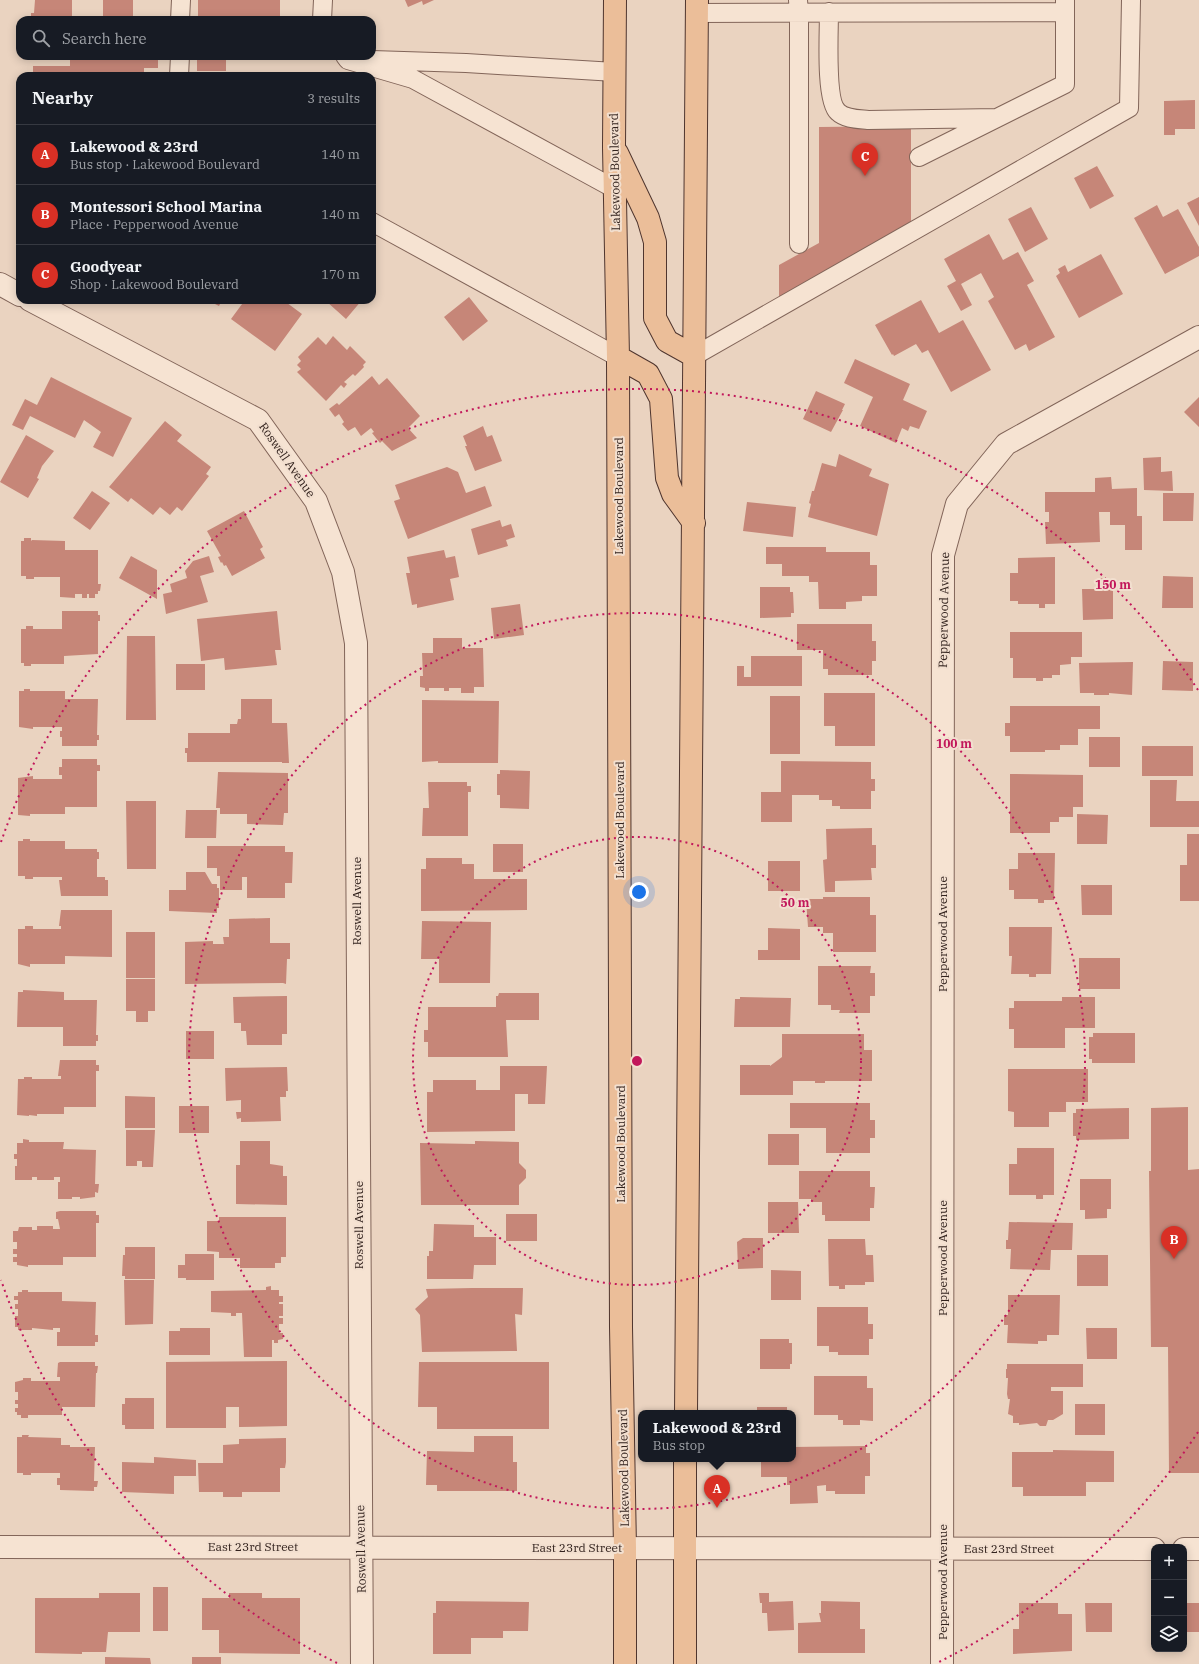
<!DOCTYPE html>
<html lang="en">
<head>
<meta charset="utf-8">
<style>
  body { margin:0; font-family:"IBM Plex Serif",serif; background:#20242c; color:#f1f3f6 }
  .controls { position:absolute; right:12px; bottom:12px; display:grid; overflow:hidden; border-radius:8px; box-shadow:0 2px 10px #0003 }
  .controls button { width:36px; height:36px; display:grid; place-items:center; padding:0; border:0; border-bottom:1px solid #363941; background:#171b24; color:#f1f3f6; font:20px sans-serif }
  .you { position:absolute; left:639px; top:892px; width:14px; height:14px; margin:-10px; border:3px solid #fff; border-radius:50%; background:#1a73e8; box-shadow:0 0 0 6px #1a73e833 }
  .badge { display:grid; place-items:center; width:26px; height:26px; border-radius:50%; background:#d93025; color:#fff; font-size:13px; font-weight:700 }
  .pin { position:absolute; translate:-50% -33px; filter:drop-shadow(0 1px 2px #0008) }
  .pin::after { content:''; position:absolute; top:21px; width:14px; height:12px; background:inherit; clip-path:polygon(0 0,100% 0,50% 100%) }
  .popup { position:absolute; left:638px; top:1410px; width:158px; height:52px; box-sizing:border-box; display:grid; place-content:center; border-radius:8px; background:#171b24; filter:drop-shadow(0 1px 3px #0005); font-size:13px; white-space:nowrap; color:#9ea1a6 }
  .popup b { font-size:15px; color:#f1f3f6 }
  .popup::after { content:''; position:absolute; left:50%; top:100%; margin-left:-8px; border:8px solid transparent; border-top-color:#171b24 }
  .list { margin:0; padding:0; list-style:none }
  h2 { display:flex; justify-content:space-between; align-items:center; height:52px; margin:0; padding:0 16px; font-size:17px }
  h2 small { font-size:13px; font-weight:400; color:#9ea1a6 }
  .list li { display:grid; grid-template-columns:26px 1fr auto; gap:12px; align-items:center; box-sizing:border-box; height:60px; padding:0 16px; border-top:1px solid #363941 }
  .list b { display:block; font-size:15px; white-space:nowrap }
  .list p { margin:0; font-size:13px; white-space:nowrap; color:#9ea1a6 }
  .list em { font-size:13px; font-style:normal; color:#9ea1a6 }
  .icon { flex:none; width:22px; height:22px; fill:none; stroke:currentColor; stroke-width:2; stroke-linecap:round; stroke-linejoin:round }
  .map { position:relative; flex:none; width:1199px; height:1664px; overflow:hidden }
  .search { position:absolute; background:#171b24; box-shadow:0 2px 10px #0003; left:16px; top:16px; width:360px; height:44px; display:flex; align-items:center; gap:10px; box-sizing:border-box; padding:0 14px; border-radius:12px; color:#9ea1a6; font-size:15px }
  .panel { position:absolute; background:#171b24; box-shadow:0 2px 10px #0003; left:16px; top:72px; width:360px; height:232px; border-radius:12px }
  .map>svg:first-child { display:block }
  .building { fill:#c68678 }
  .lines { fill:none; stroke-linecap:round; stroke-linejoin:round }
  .lane-casing { stroke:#826559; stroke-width:20 }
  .street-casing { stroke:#826559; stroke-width:24 }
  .primary-casing { stroke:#4f352e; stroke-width:24 }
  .lane { stroke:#f6e3d2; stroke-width:18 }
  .street { stroke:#f6e3d2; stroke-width:22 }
  .primary { stroke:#ebbe99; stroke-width:22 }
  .ring { fill:none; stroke:#c2185b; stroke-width:2; stroke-dasharray:2 4 }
  .labels { text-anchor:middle; stroke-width:4; stroke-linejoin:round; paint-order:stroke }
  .street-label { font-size:12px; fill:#32221d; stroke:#f2dfcf }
  .centre { fill:#c2185b; stroke:#f2dfcf; stroke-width:2 }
  .ring-label { font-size:12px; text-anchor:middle; font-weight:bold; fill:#c2185b; stroke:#f2dfcf; stroke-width:4; stroke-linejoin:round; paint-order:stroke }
</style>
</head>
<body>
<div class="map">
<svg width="1199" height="1664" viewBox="0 0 1199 1664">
  <rect width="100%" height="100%" fill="#ead3c0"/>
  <path class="building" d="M35,0H72V20H31V13H34Z
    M103,0H133V16H103Z
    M198,0H280V20H198Z
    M405,0H434L423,5L422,1L408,7Z
    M70,56L158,58V68H144V76H33V66H70Z
    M197,56H226V71H197Z
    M1195,100V129H1175V135H1164V101Z
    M911,126V225L779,297V265L819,243V127Z
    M1097,166L1114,196L1090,209L1074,178Z
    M1199,197V226L1187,203Z
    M1157,205L1163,217L1178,209L1199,247V256L1165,274L1134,218Z
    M1031,207L1048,239L1025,252L1008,219Z
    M989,234L1003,260L1018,252L1034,281L1027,285L1055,337L1029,351L1026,344L1015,350L988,301L994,297L981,273L961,284L972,305L961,311L947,286L956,281L944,259Z
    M1101,254L1123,294L1079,318L1056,276L1060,273L1058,269L1065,265L1068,272Z
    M469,297L488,321L463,341L444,317Z
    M207,300H222L219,306Z
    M245,300H283L302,314L275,351L231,319Z
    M327,300H362L346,319L326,301Z
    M921,300L939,333L963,320L991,370L951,392L928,350L922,353L916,344L894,356L893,354L892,355L875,325Z
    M333,336L347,350L350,346L366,362L363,365L364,367L355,376L353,374L344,382L347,384L344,388L341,385L326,401L297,372L301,369L297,365L301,361L298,357L318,337L326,345Z
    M855,359L910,384L903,400L927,411L919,429L910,426L908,431L902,428L896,443L860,426L873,397L844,383Z
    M372,376L379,385L387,378L420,416L408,428L417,438L392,451L382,441L380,443L372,433L374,432L371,428L361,436L355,427L348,431L342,424L344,422L339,414L335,417L329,409L337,403L339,405Z
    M51,377L132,418L113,457L93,447L101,432L84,420L75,438L30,416L23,430L12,425L25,399L37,405Z
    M816,391L845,404L842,410H843L831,432L803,419Z
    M1199,397V427L1184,412Z
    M165,421L182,435L177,441L211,467L206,474L209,476L182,511L177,507L170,515L160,507L153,515L131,498L128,502L109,487Z
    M483,426L487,437L492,435L502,461L475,471L465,446H467L463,436Z
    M26,435L54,451L42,466L37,478L39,479L28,498L0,482Z
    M839,454L872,469L869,476L889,484L877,536L808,517L811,504L809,503L812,491H814L822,463L836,467Z
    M1161,457V472L1172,471L1173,491L1144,490L1143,458Z
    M447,467L458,472L466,493L485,486L492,506L408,539L394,501L400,499L395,485Z
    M1111,477L1112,489L1137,488V516H1142V550H1125V525H1110V512H1099L1100,542L1046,544L1045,522H1049V512H1045V492H1095V478Z
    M92,491L110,503L90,530L73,518Z
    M1163,493H1194L1193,521H1163Z
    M747,502L796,507L793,537L743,531Z
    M244,511L263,547L260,549L265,558L232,576L226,565L224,566L222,562L221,563L218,557L221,556L207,531Z
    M500,520L502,527L511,524L515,537L506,540L508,546L478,555L471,529Z
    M24,538H31V541L32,540L65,541V550H98V584H101L100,591H98V594H95V598H89V594H87V598H82V594H75V598L60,597V577H34V579H26V576H21V541H24Z
    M766,547H826V552H870V565H877V596H862V601L846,602V609H819L818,582H809V576H782V564H766Z
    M444,550L446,558L455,556L459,577L450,579L454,600L417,608V604L412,605L406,573H410L407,557Z
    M131,556L157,570V599L119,578Z
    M209,556L214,572L200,576L208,602L166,614L163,594L172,592L170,584L187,578L185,571L193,561Z
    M1055,557V604H1045V608H1039V604H1018V601H1010V573H1018V558Z
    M1163,576L1193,577V608H1162Z
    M1098,578H1108L1109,589H1113V619L1083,620L1082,589H1098Z
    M760,587H790V592H793L794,613H791V617L760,618Z
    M520,604L524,635L494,639L491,608Z
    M62,611H98V615H100V621H98V654L64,656V664H31V666H24V663H21V629H26V626H33V629H62Z
    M277,611L281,650H275L277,665L225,670L224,658L201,661L197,619Z
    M797,624H872V641H876V661H872V675H828V669H823V650H797Z
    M1010,632H1082V657H1071V664L1060,665V675H1052V678H1043V681H1036V678H1013V658H1010Z
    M127,636H155L156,720H126Z
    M433,638H462V648H483L484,687H474V693H461V688H449V691H444V688H429V691H425V688L420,687V676H423L422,653H433Z
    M751,656H802V686H737V666H744V677H751Z
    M1163,661L1193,662V691L1162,690Z
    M1133,662L1132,695L1109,693V695H1094V693H1080L1079,663Z
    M176,664H205V690H176Z
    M24,689H30V691H65V699H98L97,735H99V740H97V746H62V737H60V731H62V727H33V729L19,727V691H24Z
    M824,693H875V746H835V726H824Z
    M770,696H800V754H770Z
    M241,699H272V723H287L289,763H282V762H187V753H185V748H188V733H230V724H237L238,719H241Z
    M422,700L499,701L498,763H438V761L422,762Z
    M1010,706H1100V729H1078V745H1060V750H1045V752H1010V736H1005V723H1010Z
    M1089,737H1120V767H1089Z
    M1142,746H1193V776H1142Z
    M62,759H97V765H100V771H97V807H65V814H30V816L18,815V778L33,776V779H62V775H59V767H62Z
    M781,761L871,762V779H875V791H871V809H840V806H832V800H819V795H792V822H761V792H781Z
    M500,770L530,771L529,809L500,808V795H497V774H500Z
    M218,772L288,773V813H284L283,825L247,824V814H220V808H216Z
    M1010,774L1083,775V807H1073V817H1059V822H1050V833H1010Z
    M1150,780H1177L1176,801H1199V827H1150Z
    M428,782H467V786H471V792H468V836H422L423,808H429Z
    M126,801H156V869H127Z
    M186,810H217L216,838H185Z
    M1077,814L1108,815L1107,844H1077Z
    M872,828V845H876V868H871L872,880L835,881V892H825L823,860L827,859L826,829Z
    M1187,834H1199V901H1180V865H1187Z
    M23,839H30V841H65V849H97V852H99V859H97V877H105V880H108V896H61L59,880H62V877H33V879H25V876H18V841H23Z
    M493,844H523V872H493Z
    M207,846H285V852H293L292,883H285V898H247V877H242V890H220V876H217V868H207Z
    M1018,853H1055L1054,900H1044V903H1038V899H1014V890H1009V869H1018Z
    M426,858H462V864H474V879H527V910L421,911V869H426Z
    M768,861H800V891H768Z
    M186,872H205L212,884H217V888H219V908H217V913L169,911V890H186Z
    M1081,885H1112V915H1082Z
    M823,897H870V915H876V952H833V933H823V927H808L806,899H823Z
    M61,910H112V957L65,956V964H30V967L18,964V929H25V926H33V929H61V926H59Z
    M270,918V943H290V959H287L286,984L283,983L185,984V942L213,941V944H224L223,937H229V919Z
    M422,921L491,922L490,983H439V959H421Z
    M1009,927H1052L1051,974H1036V977H1029V974H1011L1012,956H1009Z
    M768,928L800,929V960H758V950H768Z
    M126,932H155V978H126Z
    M1079,958H1120V989H1079Z
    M818,966H871L870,973H875V996H870V1013H839L840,1010H831V1005H818Z
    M126,979H155V1011H148V1022H136V1011H126Z
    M23,990L64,992V1000H97L96,1035H98V1041H96V1046H63V1027H17L18,992H23Z
    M499,993H539V1020H506L508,1057H428V1042H424V1030H428V1007H496V996H498Z
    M287,996V1034H282V1045H247L246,1031H241V1023H234L233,997Z
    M740,997L791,998L790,1027H734L735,999H740Z
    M1062,997H1095V1028H1065V1048H1014V1029H1009V1008H1014V1001H1062Z
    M186,1031H214V1059H186Z
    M1093,1033H1135V1063H1092V1059H1089V1037H1093Z
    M782,1034H864V1050H872V1081H825V1083H815V1081H793V1095H740V1065H770V1066L782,1057Z
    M60,1060H96V1065H99V1071H96V1107H64V1114H37V1116L29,1115V1116L17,1115L18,1079H24V1077H32V1079H61V1076H58Z
    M500,1066H547L545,1104H528V1094H515V1131L427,1132V1092H433V1080H476V1090H500Z
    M287,1067L288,1091H286V1097H280L281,1121L241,1122V1118L237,1119L236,1112H241V1100L226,1101L225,1068Z
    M1008,1069H1088V1102H1066V1112H1049V1127H1014V1112L1008,1111Z
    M125,1096L155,1097V1128H125Z
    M790,1103H870V1120H875V1138H870V1153H826V1128H790Z
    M179,1106H209V1133H179Z
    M1188,1107V1170L1199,1169V1473H1169L1168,1347H1151L1149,1171H1151V1108Z
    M1129,1108V1139L1076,1140V1136H1073V1113H1076V1109Z
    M126,1130H155L153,1167H142V1161H137V1166H126Z
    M768,1134H799V1165H768Z
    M23,1139L29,1140V1142H64L63,1149L96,1150L95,1184H99L98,1193L95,1192V1197L80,1199V1197H72V1199H58V1182H60V1177H54V1180H37V1177H32V1180H15V1166H17V1159H14V1154H17V1143H23Z
    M240,1141H270V1164L283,1166V1176H287V1205L236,1204V1165H240Z
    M475,1141L519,1142V1163L526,1170V1178L519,1185V1205H421L420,1143L475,1144Z
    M1017,1148H1054V1195H1043V1199H1036V1195H1009V1164H1017Z
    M799,1171H870V1187H875L874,1208H870V1221H825V1215H822V1202H811V1199H799Z
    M1080,1179H1111V1209H1107V1218L1085,1219V1210H1080Z
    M768,1202H798L799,1233H768Z
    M60,1211H96V1215H99V1223H96V1257H63V1265H28V1267L17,1265V1262H13V1257H17V1254H13V1249H17V1242H13V1231H18L19,1227H32V1230H37V1226H53V1229H60L58,1219H56V1212Z
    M506,1214H537V1241H506Z
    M219,1217H286V1257H281V1263H275V1268H240V1258H219V1252L207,1251V1221H219Z
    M1009,1222L1073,1223L1072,1250H1051L1050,1270L1010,1269L1011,1249H1006V1240H1008Z
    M434,1224L474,1225V1237H496V1265H474L473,1279H427V1256H429V1251H433Z
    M743,1238H763V1268L738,1269L737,1242Z
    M828,1239H865L866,1255H873L874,1282H865V1285H845V1289H839V1286H829Z
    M125,1247H155V1279H125V1276H122L123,1255H125Z
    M185,1254H214V1280H186V1278H178V1265H185Z
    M1077,1255H1108V1286H1077Z
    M771,1270L801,1271V1300H771Z
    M124,1280H154L153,1324L125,1325Z
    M271,1286V1290H279V1296H283V1302H279V1304H283V1316H279V1318H283V1324H279V1333H283V1339L278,1340V1343H274V1340H272V1357H244L242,1313H236V1316H231V1313L211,1312V1291L266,1290V1287Z
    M472,1288H523L522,1315L515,1314L517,1351L422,1352L420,1315L415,1309L428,1297L426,1289Z
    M22,1290H28V1292H62V1301L96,1302L95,1335H98V1342H95V1346H57V1332H60V1328H53V1330L32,1328V1330H18V1327H15V1316H18V1309H15V1304H18V1300H14V1296H18V1292H22Z
    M1008,1295H1060L1059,1335H1047V1341H1038V1344L1007,1343L1008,1325H1004V1315H1008Z
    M817,1307H868V1324H873V1339H869V1355H838V1352H829V1346H817Z
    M180,1328H210V1355H169V1331H180Z
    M1086,1328H1117V1359H1087Z
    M760,1339H789V1343H792V1364H790V1369H760Z
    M287,1361V1426L239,1427V1407H226V1428H166V1362Z
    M60,1362H95V1366H98L97,1373H96L95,1407H62V1415H28V1418H21V1415H17V1412H15V1408H18V1404H15V1400H18V1392H15V1382L23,1380V1378H31V1381H60V1377H57L58,1363Z
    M419,1362H549V1429H437V1407H418Z
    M1007,1364H1083V1387H1051V1391H1063V1414L1053,1420H1048L1046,1426H1040L1037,1423L1019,1425V1423H1013V1416L1008,1414L1010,1399H1008L1007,1394L1008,1378H1006V1369H1007Z
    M814,1376H867V1388H873V1421L860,1420V1425H843V1420H838V1415H814Z
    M125,1398H154V1429H125V1425H122V1404H125Z
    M1075,1404H1105V1435H1075Z
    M757,1407H787V1413H757Z
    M22,1435H29L28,1437L61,1438V1445H70V1447H95L94,1481H98L97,1487H94V1491L60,1490V1485H57V1478H60V1473H31V1475H23V1473H17V1437H22Z
    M474,1436H513V1462H517V1491H437V1485H426L427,1451L474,1452Z
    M286,1438V1462L285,1468H280V1492H242V1497H223V1492H199L198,1463H223V1445L239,1444V1439Z
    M866,1446V1453H870V1476H865V1494H835V1491H826V1485L817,1486L818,1503L790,1504V1485H787V1477H761V1459H793V1447Z
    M1053,1450L1114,1451V1482H1086V1496H1023V1487H1012V1452H1053Z
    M154,1457L196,1460V1476H174V1494L122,1492V1462L154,1463Z
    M153,1587H168V1631H153Z
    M99,1593H140V1632H108L106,1652H82V1654L35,1653V1598H99Z
    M229,1593H262V1598H300V1654L219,1653V1630H202V1598H229Z
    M759,1593H769V1602L793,1601L794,1630L768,1631L767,1613H762V1603H760Z
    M436,1601L529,1602L528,1631H503V1638H471V1654H433V1613H436Z
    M821,1601L860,1602V1629H865V1653H798V1623L821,1622L819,1613H821Z
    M1019,1603H1058V1614H1072V1651L1013,1654V1629H1019Z
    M1085,1603H1112V1632H1086Z
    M1184,1603H1199V1632H1184Z
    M105,1657L150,1658L151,1664H105Z
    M192,1657H221V1664H192Z"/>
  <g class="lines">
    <g class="lane-casing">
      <path id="lane" d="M798,0L799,13V244
        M829,12C829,31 825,101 838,112C845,119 859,119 868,120L997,118
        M697,13L1065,12V0
        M180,20L181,0
        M322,20L323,0
        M345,56L348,60L413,79L615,189
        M372,60L466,63L615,72
        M179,76L180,56
        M919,157L1065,84V12
        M372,222L618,357
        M694,356L1129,108L1131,0"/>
    </g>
    <g class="street-casing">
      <path id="street" d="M0,284L20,295
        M30,300L258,420L316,501L343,572L356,643L362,1664
        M0,1547L1154,1549
        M1184,1549H1199
        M942,1664L943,555L957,504L1006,444L1199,337"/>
    </g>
    <g class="primary-casing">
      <path id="primary" d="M615,0L614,147L618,357L621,1327L625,1548V1664
        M617,153L648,218L655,242V318L667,341L694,356
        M618,357L648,374L661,399L667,478L673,494L694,523
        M686,1413L697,0
        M685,1664V1459"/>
    </g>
    <use href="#lane" class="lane"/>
    <use href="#street" class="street"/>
    <use href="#primary" class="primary"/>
  </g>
  <g class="ring">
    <circle cx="637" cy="1061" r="224"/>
    <circle cx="637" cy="1061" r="448"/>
    <path d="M1198 1432A673 673 0 0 1 937 1663M337 1663A673 673 0 0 1 1 1280M1 842A673 673 0 0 1 1198 690"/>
  </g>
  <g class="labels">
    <g class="street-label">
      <text transform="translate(615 172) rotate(-91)" y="4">Lakewood Boulevard</text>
      <text transform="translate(287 460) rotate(55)" y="4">Roswell Avenue</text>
      <text transform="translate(619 496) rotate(-90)" y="4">Lakewood Boulevard</text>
      <text transform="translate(944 610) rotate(-89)" y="4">Pepperwood Avenue</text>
      <text transform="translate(620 820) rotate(-90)" y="4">Lakewood Boulevard</text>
      <text transform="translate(357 901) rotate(-90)" y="4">Roswell Avenue</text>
      <text transform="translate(943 934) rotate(-90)" y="4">Pepperwood Avenue</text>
      <text transform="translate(621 1144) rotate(-90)" y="4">Lakewood Boulevard</text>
      <text transform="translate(359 1225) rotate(-90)" y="4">Roswell Avenue</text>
      <text transform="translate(943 1258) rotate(-90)" y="4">Pepperwood Avenue</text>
      <text transform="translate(624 1468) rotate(-91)" y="4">Lakewood Boulevard</text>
      <text x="253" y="1551">East 23rd Street</text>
      <text x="577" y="1552">East 23rd Street</text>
      <text transform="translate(361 1549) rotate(-91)" y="4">Roswell Avenue</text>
      <text x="1009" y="1553">East 23rd Street</text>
      <text transform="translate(943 1582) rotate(-90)" y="4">Pepperwood Avenue</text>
    </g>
  </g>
  <circle cx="637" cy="1061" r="6" class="centre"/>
  <g class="ring-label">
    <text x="1113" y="589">150 m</text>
    <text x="954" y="748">100 m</text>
    <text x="795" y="907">50 m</text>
  </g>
</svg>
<div class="controls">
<button>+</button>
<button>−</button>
<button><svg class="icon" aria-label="layers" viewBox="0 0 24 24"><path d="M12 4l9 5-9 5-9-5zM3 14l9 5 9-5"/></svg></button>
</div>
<div class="you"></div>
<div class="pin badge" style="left:717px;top:1508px">A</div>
<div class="popup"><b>Lakewood &amp; 23rd</b>Bus stop</div>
<div class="pin badge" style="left:1174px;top:1259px">B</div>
<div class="pin badge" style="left:865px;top:176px">C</div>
<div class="search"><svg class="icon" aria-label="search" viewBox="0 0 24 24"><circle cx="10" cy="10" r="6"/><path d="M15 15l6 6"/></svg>Search here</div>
<section class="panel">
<h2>Nearby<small>3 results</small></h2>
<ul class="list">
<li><span class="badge">A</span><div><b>Lakewood &amp; 23rd</b><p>Bus stop · Lakewood Boulevard</p></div><em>140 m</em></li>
<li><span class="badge">B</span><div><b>Montessori School Marina</b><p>Place · Pepperwood Avenue</p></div><em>140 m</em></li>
<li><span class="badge">C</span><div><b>Goodyear</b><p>Shop · Lakewood Boulevard</p></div><em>170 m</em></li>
</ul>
</section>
</div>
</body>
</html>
